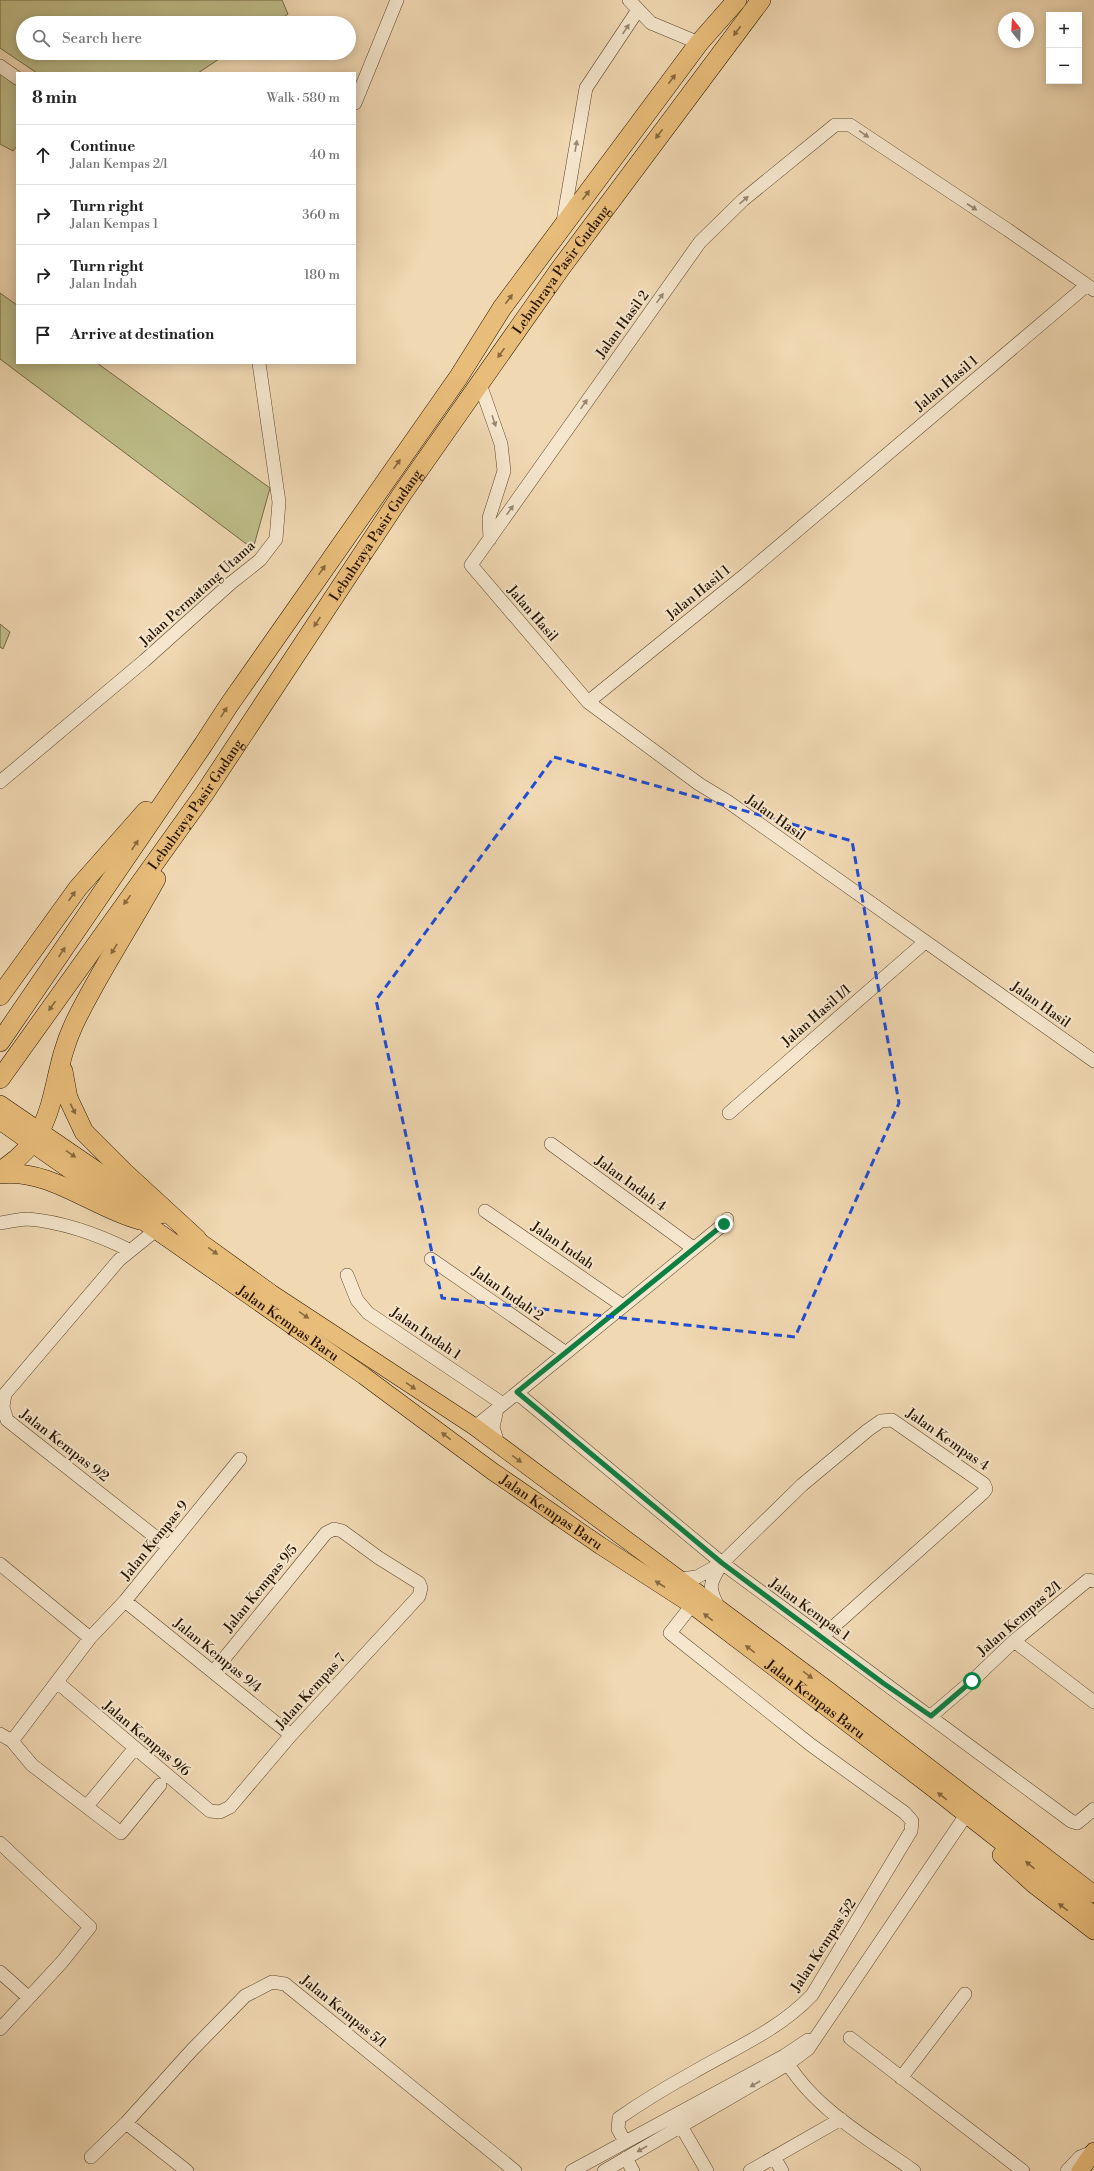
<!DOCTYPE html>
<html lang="en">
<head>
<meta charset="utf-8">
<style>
  body { margin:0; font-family:"Libre Bodoni",serif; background:#f6f6f6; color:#222 }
  .controls { position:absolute; right:12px; top:12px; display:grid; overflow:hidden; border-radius:0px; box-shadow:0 2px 10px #0003 }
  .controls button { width:36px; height:36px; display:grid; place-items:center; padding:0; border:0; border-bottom:1px solid #e0e0e0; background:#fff; color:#222; font:20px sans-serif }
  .compass { position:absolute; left:998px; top:12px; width:36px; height:36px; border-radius:50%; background:#fff; box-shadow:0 2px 10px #0003; rotate:342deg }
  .stop { position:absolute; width:12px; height:12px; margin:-9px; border:3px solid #0b8043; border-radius:50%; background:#fff }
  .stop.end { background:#0b8043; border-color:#fff; box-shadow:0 1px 4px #0008 }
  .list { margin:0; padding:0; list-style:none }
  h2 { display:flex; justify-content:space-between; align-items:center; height:52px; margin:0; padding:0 16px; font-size:17px }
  h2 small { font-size:13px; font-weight:400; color:#767676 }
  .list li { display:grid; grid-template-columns:26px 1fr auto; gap:12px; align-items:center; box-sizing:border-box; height:60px; padding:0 16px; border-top:1px solid #e0e0e0 }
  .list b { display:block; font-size:15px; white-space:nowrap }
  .list p { margin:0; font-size:13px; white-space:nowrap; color:#767676 }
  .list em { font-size:13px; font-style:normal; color:#767676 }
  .icon { flex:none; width:22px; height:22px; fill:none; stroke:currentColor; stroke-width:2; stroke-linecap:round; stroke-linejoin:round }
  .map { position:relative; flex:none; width:1094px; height:2171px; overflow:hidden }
  .search { position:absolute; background:#fff; box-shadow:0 2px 10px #0003; left:16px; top:16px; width:340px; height:44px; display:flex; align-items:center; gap:10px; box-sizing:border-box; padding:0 14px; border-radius:22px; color:#767676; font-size:15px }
  .panel { position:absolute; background:#fff; box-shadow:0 2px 10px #0003; left:16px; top:72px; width:340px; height:292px; border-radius:0px }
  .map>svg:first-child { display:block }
  .green { fill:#bebd89; stroke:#736944 }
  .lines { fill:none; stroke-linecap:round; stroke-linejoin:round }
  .minor-casing { stroke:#5a462c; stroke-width:14 }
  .major-casing { stroke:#281500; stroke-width:18 }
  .highway-casing { stroke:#281500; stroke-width:20 }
  .minor { stroke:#f5e6cd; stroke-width:13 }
  .major { stroke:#e8bc79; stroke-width:17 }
  .highway { stroke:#e8bc79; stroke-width:19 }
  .oneway { fill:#998871 }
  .oneway2 { fill:#88683c }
  .route { stroke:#0b8043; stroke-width:5 }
  .marked { fill:none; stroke:#1d4ed8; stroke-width:3; stroke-dasharray:8 5; stroke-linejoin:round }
  .labels { text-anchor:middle; stroke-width:4; stroke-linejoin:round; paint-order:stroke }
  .street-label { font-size:14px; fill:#281500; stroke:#f5e6cd }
</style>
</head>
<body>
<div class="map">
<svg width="1094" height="2171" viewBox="0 0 1094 2171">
  <rect width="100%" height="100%" fill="#f0d8b2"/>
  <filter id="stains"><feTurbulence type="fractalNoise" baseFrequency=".005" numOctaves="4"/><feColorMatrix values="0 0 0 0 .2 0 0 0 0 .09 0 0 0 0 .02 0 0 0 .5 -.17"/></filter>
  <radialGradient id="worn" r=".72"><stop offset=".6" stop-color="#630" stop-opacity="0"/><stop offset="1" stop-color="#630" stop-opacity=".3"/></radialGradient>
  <path class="green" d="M0,0H282L288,14L275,23H23V53H228L198,73H37L0,48Z
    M0,71L17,83V146L13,151L0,144Z
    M0,293L17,305V363H97L270,488L253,549L0,359Z
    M0,624L10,632L3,649L0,647Z"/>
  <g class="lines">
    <g class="minor-casing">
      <path id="minor" d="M629,0L651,23L699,43
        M0,66L17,78
        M355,103L397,0
        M563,222L586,88L638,10
        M1094,290L1008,230L850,125H835L743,200L700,242L471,565L588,702L699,784L727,801L1094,1061
        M480,384L501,444L504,471L489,518L490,539
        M588,702L746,574L1087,285
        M0,782L144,661L231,583L260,560L276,539L279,502L259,363
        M729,1113L925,942
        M551,1144L693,1248
        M485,1211L623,1306
        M0,1223C9,1222 19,1219 28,1219C62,1222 99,1235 129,1250
        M156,1230L119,1260L5,1394L3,1407L7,1420L168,1547
        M431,1259L566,1353
        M347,1275L357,1300L368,1313L503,1404
        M517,1393L722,1563L1071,1821L1077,1823L1094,1809
        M497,1409L493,1427L498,1444
        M475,1427L724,1224L727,1219
        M0,1564L90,1638
        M680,1579L697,1577L722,1563L802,1485L868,1430L881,1421L892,1420L984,1484L986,1489L983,1493L822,1637
        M125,1601L291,1735
        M719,1608C708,1588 709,1584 721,1565
        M1014,1641L1094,1702
        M57,1682L210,1811L220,1812L230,1807L291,1735L419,1596L421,1588L419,1583L379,1558L342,1531L334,1529L326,1533L214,1671
        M931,1716L972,1681L1014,1641L1088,1580L1094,1581
        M0,1734L12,1741L32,1765L121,1833L160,1785
        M12,1741L90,1638L125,1601L240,1459
        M87,1806L135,1748
        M0,1843L90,1927L62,1962L0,2029
        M0,1972L28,1997
        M850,2038L1023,2171
        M784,2057C811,2107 869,2139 914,2171
        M901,2078L965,1994
        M126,2123L187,2171
        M681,2126L707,2171
        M625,2142L618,2129L619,2118C642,2102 667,2087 692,2073C733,2049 779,2030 812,1995L911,1831L912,1821L905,1813L811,1745L670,1633L692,1605
        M91,2157L126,2123L192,2050L245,1996L272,1982L285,1984L515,2171
        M774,2157L782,2171
        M626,2158L633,2171
        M572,2171L784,2056L808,2040
        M604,2171L788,2064L808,2049L966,1815
        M750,2171L841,2119
        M1067,2171L1080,2157L1090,2153"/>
    </g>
    <g class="major-casing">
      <g id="major">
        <path d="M0,1104L162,1215"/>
        <path id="s1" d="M0,1121L364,1376L492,1471L601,1546L692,1605L930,1786L1094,1915"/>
        <path d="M185,1231L271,1293L475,1427L828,1690L1094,1894"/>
        <path d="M1001,1855L1033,1884L1094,1931"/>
        <path d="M1080,2171L1094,2151"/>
      </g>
    </g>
    <g class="highway-casing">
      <g id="highway">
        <path d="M0,996L78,888L146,811"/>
        <path d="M0,1042L203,745L229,705L458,378L502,308L699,43L737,0"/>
        <path d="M63,1071L68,1098L84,1132L124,1172L197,1239"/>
        <path id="s2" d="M0,1079L204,794L402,494L560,269L761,0"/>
        <path d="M0,1171C63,1132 47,1081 74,1024C98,974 129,928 156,879"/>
        <path d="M0,1174C50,1168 94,1208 140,1220"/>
      </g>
    </g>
    <use href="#minor" class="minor"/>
    <use href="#major" class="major"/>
    <use href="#highway" class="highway"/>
  </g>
  <defs><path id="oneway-solid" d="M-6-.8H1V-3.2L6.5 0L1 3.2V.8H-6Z"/></defs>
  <g class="oneway">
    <use href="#oneway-solid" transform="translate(626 29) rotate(-56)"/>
    <use href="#oneway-solid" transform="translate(864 134) rotate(35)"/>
    <use href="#oneway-solid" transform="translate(576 146) rotate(-80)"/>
    <use href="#oneway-solid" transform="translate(744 200) rotate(-41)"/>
    <use href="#oneway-solid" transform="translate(972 207) rotate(33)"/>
    <use href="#oneway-solid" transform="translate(660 298) rotate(-54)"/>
    <use href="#oneway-solid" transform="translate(584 404) rotate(-55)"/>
    <use href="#oneway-solid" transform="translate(494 421) rotate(71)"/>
    <use href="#oneway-solid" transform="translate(510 510) rotate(-55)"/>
    <use href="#oneway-solid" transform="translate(755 2084) rotate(150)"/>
    <use href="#oneway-solid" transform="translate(642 2149) rotate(150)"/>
  </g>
  <g class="oneway2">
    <use href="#oneway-solid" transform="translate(737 31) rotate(127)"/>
    <use href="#oneway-solid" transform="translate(672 79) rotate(-53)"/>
    <use href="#oneway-solid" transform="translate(659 134) rotate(127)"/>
    <use href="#oneway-solid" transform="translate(586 195) rotate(-53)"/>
    <use href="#oneway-solid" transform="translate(509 299) rotate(-53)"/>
    <use href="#oneway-solid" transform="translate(501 353) rotate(125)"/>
    <use href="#oneway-solid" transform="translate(397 464) rotate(-55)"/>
    <use href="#oneway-solid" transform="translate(322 570) rotate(-55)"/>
    <use href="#oneway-solid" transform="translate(317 622) rotate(124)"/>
    <use href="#oneway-solid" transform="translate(224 712) rotate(-58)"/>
    <use href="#oneway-solid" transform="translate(135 845) rotate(-56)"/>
    <use href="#oneway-solid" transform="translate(72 896) rotate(-55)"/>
    <use href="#oneway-solid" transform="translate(127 900) rotate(126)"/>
    <use href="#oneway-solid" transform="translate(114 949) rotate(121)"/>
    <use href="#oneway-solid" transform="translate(62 952) rotate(-56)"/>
    <use href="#oneway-solid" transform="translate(52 1006) rotate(126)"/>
    <use href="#oneway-solid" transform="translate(73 1109) rotate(64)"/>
    <use href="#oneway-solid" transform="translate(71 1154) rotate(34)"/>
    <use href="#oneway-solid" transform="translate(213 1251) rotate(36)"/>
    <use href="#oneway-solid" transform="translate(304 1315) rotate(34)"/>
    <use href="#oneway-solid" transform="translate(411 1386) rotate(34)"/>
    <use href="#oneway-solid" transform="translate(446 1436) rotate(-142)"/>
    <use href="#oneway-solid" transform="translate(517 1459) rotate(36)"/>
    <use href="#oneway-solid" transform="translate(660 1584) rotate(-147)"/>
    <use href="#oneway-solid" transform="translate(708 1617) rotate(-142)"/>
    <use href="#oneway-solid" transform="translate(750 1649) rotate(-143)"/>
    <use href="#oneway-solid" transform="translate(808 1675) rotate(37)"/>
    <use href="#oneway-solid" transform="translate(942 1796) rotate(-141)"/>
    <use href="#oneway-solid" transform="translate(1030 1865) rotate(-140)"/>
    <use href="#oneway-solid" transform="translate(1063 1907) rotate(-142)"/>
  </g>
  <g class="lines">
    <path class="route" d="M724,1224L517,1392L722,1563L883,1683L931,1716L972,1681"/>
  </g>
  <path class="marked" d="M554,757L852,841L899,1103L795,1337L442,1298L376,1000Z"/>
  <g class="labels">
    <g class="street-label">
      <text dy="5" stroke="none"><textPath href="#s2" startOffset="985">Lebuhraya Pasir Gudang</textPath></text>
      <text transform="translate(622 324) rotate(-54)" y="5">Jalan Hasil 2</text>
      <text transform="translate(946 383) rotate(-40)" y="5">Jalan Hasil 1</text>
      <text dy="5" stroke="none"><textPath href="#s2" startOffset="661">Lebuhraya Pasir Gudang</textPath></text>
      <text transform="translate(698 592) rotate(-39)" y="5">Jalan Hasil 1</text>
      <text transform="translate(197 593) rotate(-42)" y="5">Jalan Permatang Utama</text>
      <text transform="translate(533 613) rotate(49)" y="5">Jalan Hasil</text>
      <text dy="5" stroke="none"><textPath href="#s2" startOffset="337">Lebuhraya Pasir Gudang</textPath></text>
      <text transform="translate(776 817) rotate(35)" y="5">Jalan Hasil</text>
      <text transform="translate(1041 1004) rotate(35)" y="5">Jalan Hasil</text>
      <text transform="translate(816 1015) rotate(-41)" y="5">Jalan Hasil 1/1</text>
      <text transform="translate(631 1183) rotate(36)" y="5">Jalan Indah 4</text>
      <text transform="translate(563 1245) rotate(34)" y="5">Jalan Indah</text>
      <text transform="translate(508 1293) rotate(35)" y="5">Jalan Indah 2</text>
      <text dy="5" stroke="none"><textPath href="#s1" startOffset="352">Jalan Kempas Baru</textPath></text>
      <text transform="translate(426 1333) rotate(34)" y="5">Jalan Indah 1</text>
      <text transform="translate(948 1439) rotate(35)" y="5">Jalan Kempas 4</text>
      <text transform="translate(65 1445) rotate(38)" y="5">Jalan Kempas 9/2</text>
      <text dy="5" stroke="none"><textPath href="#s1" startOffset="676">Jalan Kempas Baru</textPath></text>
      <text transform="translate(154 1540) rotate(-51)" y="5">Jalan Kempas 9</text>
      <text transform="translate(260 1588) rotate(-51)" y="5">Jalan Kempas 9/5</text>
      <text transform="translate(810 1609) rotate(36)" y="5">Jalan Kempas 1</text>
      <text transform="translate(1019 1618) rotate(-41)" y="5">Jalan Kempas 2/1</text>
      <text transform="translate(218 1655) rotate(39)" y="5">Jalan Kempas 9/4</text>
      <text transform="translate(310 1691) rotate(-48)" y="5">Jalan Kempas 7</text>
      <text dy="5" stroke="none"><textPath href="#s1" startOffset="1000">Jalan Kempas Baru</textPath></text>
      <text transform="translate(147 1738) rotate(40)" y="5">Jalan Kempas 9/6</text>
      <text transform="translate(823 1945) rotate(-57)" y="5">Jalan Kempas 5/2</text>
      <text transform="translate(344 2011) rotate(39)" y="5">Jalan Kempas 5/1</text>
    </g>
  </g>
  <rect width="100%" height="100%" filter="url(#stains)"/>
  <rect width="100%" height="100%" fill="url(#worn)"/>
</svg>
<div class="controls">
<button>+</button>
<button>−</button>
</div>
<svg class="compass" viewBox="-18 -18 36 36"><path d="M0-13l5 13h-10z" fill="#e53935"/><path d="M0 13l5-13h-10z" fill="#767676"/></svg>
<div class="stop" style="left:972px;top:1681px"></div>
<div class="stop end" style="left:724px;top:1224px"></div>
<div class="search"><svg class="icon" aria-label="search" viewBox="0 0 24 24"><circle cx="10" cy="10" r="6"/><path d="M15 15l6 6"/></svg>Search here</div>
<section class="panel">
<h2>8 min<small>Walk · 580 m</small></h2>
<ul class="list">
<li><svg class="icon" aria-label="ahead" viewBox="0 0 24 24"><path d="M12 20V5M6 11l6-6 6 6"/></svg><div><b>Continue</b><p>Jalan Kempas 2/1</p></div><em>40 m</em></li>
<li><svg class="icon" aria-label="right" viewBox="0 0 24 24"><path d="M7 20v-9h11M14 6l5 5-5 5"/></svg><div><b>Turn right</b><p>Jalan Kempas 1</p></div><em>360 m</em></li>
<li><svg class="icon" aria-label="right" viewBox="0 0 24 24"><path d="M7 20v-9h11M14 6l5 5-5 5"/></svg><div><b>Turn right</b><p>Jalan Indah</p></div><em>180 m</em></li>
<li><svg class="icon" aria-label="arrive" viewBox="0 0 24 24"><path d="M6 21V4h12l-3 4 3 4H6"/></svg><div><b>Arrive at destination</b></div></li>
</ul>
</section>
</div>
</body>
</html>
